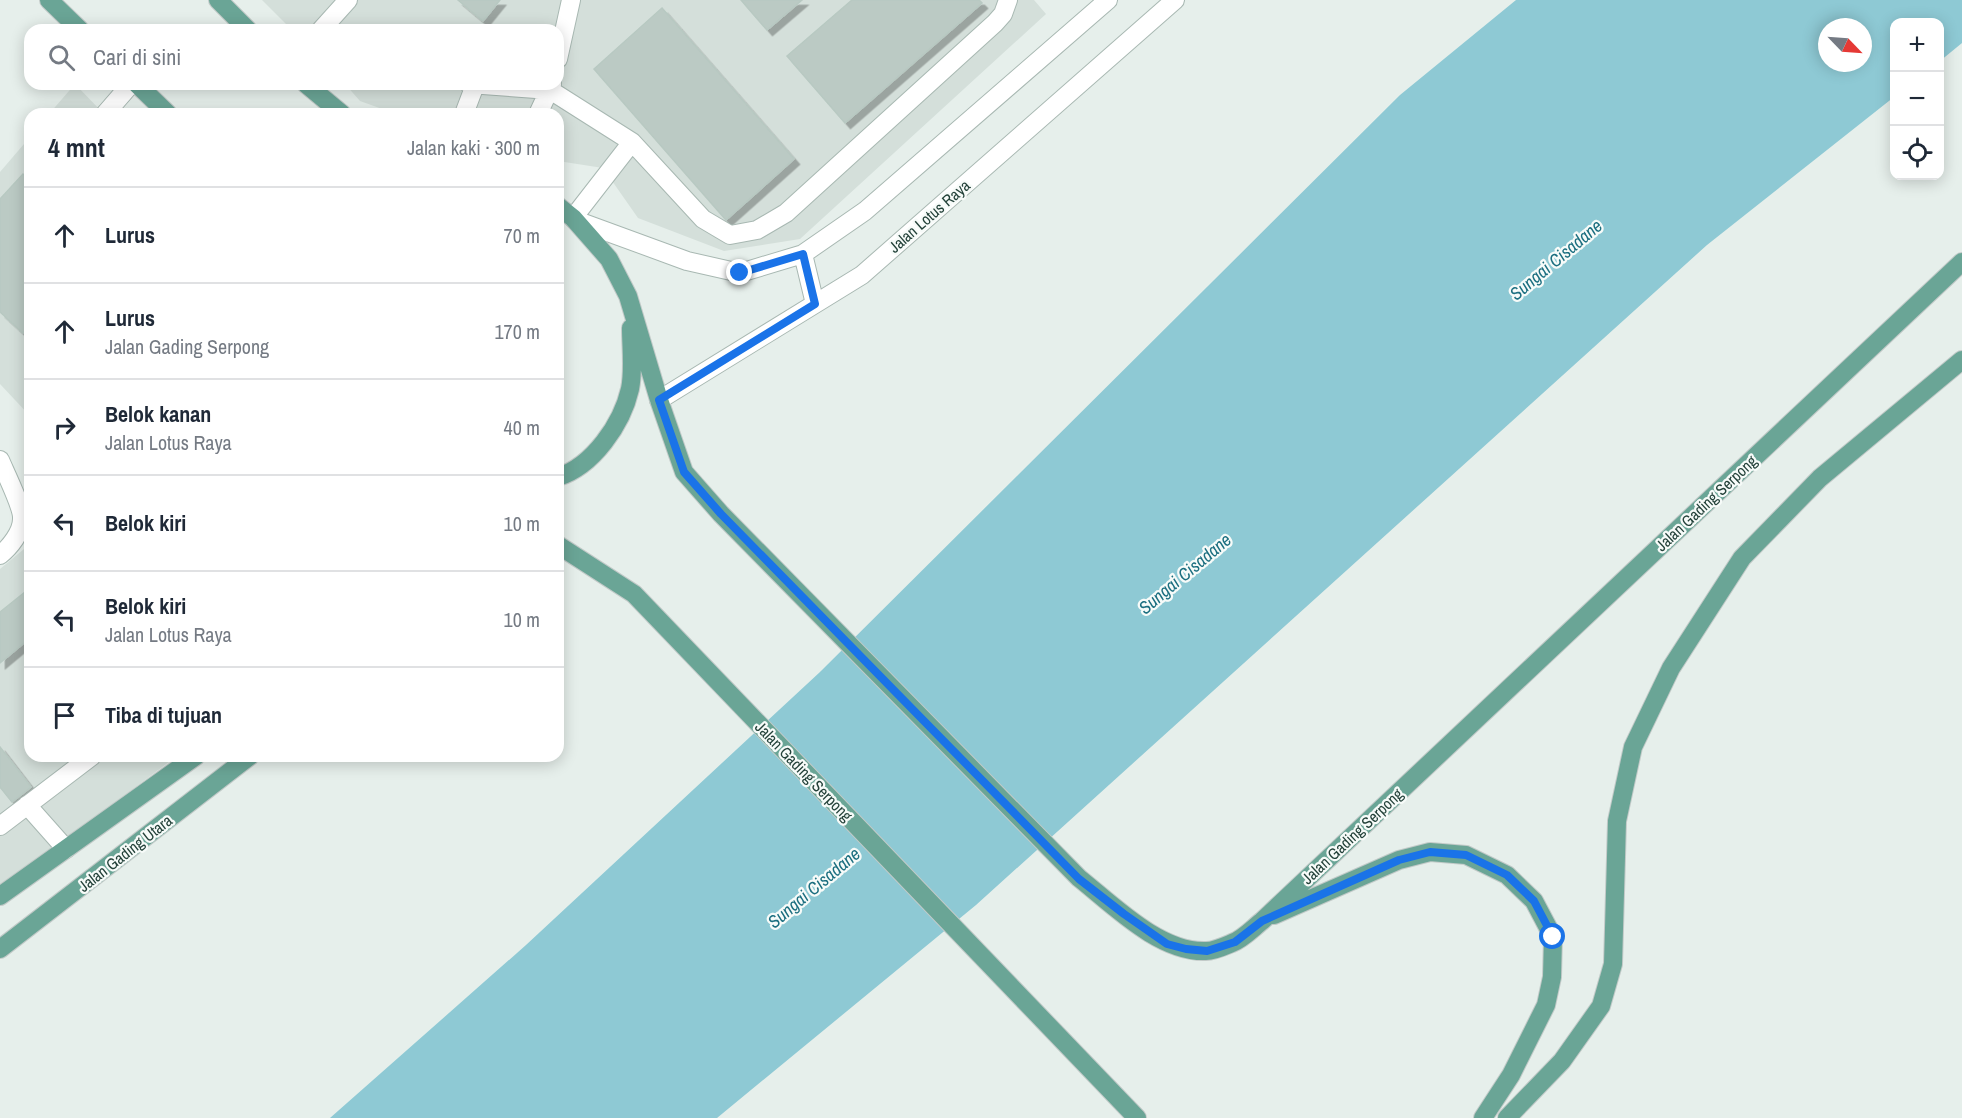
<!DOCTYPE html>
<html lang="id">
<head>
<meta charset="utf-8">
<style>
  body { margin:0; font-family:"Archivo Narrow",sans-serif; background:#f2f2f3; color:#1f2937 }
  .controls { position:absolute; right:18px; top:18px; display:grid; overflow:hidden; border-radius:12px; box-shadow:0 3px 15px #0003 }
  .controls button { width:54px; height:54px; display:grid; place-items:center; padding:0; border:0; border-bottom:2px solid #e0e1e3; background:#fff; color:#1f2937; font:30px sans-serif }
  .compass { position:absolute; left:1818px; top:18px; width:54px; height:54px; border-radius:50%; background:#fff; box-shadow:0 3px 15px #0003; rotate:115deg }
  .stop { position:absolute; width:18px; height:18px; margin:-14px; border:4px solid #1a73e8; border-radius:50%; background:#fff }
  .stop.end { background:#1a73e8; border-color:#fff; box-shadow:0 2px 6px #0008 }
  .list { margin:0; padding:0; list-style:none }
  h2 { display:flex; justify-content:space-between; align-items:center; height:78px; margin:0; padding:0 24px; font-size:26px }
  h2 small { font-size:20px; font-weight:400; color:#747a83 }
  .list li { display:grid; grid-template-columns:39px 1fr auto; gap:18px; align-items:center; box-sizing:border-box; height:96px; padding:0 24px; border-top:2px solid #e0e1e3 }
  .list b { display:block; font-size:22px; white-space:nowrap }
  .list p { margin:0; font-size:20px; white-space:nowrap; color:#747a83 }
  .list em { font-size:20px; font-style:normal; color:#747a83 }
  .icon { flex:none; width:33px; height:33px; fill:none; stroke:currentColor; stroke-width:2; stroke-linecap:round; stroke-linejoin:round }
  .map { position:relative; flex:none; width:1962px; height:1118px; overflow:hidden }
  .search { position:absolute; background:#fff; box-shadow:0 3px 15px #0003; left:24px; top:24px; width:540px; height:66px; display:flex; align-items:center; gap:15px; box-sizing:border-box; padding:0 21px; border-radius:18px; color:#747a83; font-size:22px }
  .panel { position:absolute; background:#fff; box-shadow:0 3px 15px #0003; left:24px; top:108px; width:540px; height:654px; border-radius:18px }
  .map>svg:first-child { display:block }
  .built { fill:#d4dfda }
  .water { fill:#8ec9d4; fill-rule:evenodd }
  .building { fill:#bbcac4; stroke:#b8c9c2; stroke-width:1.5; filter:url(#shadow) }
  .lines { fill:none; stroke-linecap:round; stroke-linejoin:round }
  .service-casing { stroke:#a8b8b2; stroke-width:20 }
  .minor-casing { stroke:#a8b8b2; stroke-width:20 }
  .primary-casing { stroke:#c2cac8; stroke-width:20 }
  .service { stroke:#fff; stroke-width:18 }
  .minor { stroke:#fff; stroke-width:18 }
  .primary { stroke:#6aa596; stroke-width:18 }
  .route { stroke:#1a73e8; stroke-width:8 }
  .labels { text-anchor:middle; stroke-width:4.5; stroke-linejoin:round; paint-order:stroke }
  .street-label { font-size:16px; fill:#24423a; stroke:#f7fbf9 }
  .water-label { font-size:18px; font-style:italic; fill:#1c6f80; stroke:#f7fbf9 }
</style>
</head>
<body>
<div class="map">
<svg width="1962" height="1118" viewBox="0 0 1962 1118">
  <defs>
    <filter id="shadow"><feDropShadow dx="5.5" dy="5.5" stdDeviation="0" flood-color="#0004"/></filter>
  </defs>
  <rect width="100%" height="100%" fill="#e6efeb"/>
  <path class="built" d="M262,0H1034L1046,14L800,239L724,251L638,218L603,168L558,161V114H396L360,101L345,84H558V30H292Z
    M75,84L104,114H49Z
    M30,137V416L0,384V172Z
    M30,544V756H177L0,888V569Z"/>
  <path class="water" d="M1516,0H1962V43L1940,61V22H1894V97L1707,245L976,905L717,1118H330L526,945L820,672L1400,95ZM1827,27H1863V63H1827Z"/>
  <path class="building" d="M458,0H500L483,21Z
    M741,0H802L767,30Z
    M852,0H979L982,3L845,123L787,56Z
    M662,8L794,159L726,220L594,69Z
    M23,174L30,180V325L23,333L0,312V199Z
    M30,588V638L0,663V612Z
    M0,747L31,787L12,802L0,787Z"/>
  <g class="lines">
    <g class="service-casing">
      <path id="service" d="M321,30L348,0
        M558,59L571,0
        M469,84L550,90L632,142L703,219L730,235L757,230L786,213L995,23L1003,14L1008,0
        M105,114L131,84
        M464,114L475,85
        M538,114L552,84
        M573,218L632,142
        M27,805L66,849
        M0,826L92,756"/>
    </g>
    <g class="minor-casing">
      <path id="minor" d="M575,220L687,261L740,273L803,254L865,211L1108,0
        M803,254L815,304
        M659,400L862,275L1175,0
        M0,460C5,472 23,508 22,519C22,532 10,547 0,555"/>
    </g>
    <g class="primary-casing">
      <path id="primary" d="M49,0L80,30
        M218,0L248,30
        M137,84L168,114
        M306,84L342,114
        M558,206L573,218L609,259L628,296L659,400L684,472L721,514L1079,878C1113,905 1160,953 1206,951C1214,951 1225,946 1232,943C1243,939 1253,928 1262,921L1962,262
        M558,477C593,466 622,424 630,389C634,370 631,347 631,328
        M558,545L634,594L1137,1118
        M0,896L196,756
        M1274,915L1399,860L1430,852L1466,855L1507,875L1534,901L1553,937L1552,977L1546,1005L1511,1075L1483,1118
        M0,949L250,756
        M1507,1118L1562,1061L1601,1006L1613,964L1617,821L1633,747L1671,668L1742,558L1820,478L1962,360"/>
    </g>
    <use href="#service" class="service"/>
    <use href="#minor" class="minor"/>
    <use href="#primary" class="primary"/>
  </g>
  <g class="lines">
    <path class="route" d="M740,273L803,254L815,304L659,400L684,472L721,514L1079,879L1124,914L1167,944L1186,949L1207,951L1235,942L1262,921L1399,860L1430,852L1466,855L1507,875L1534,901L1553,937"/>
  </g>
  <g class="labels">
    <g class="street-label">
      <text transform="translate(929 216) rotate(-41)" y="6">Jalan Lotus Raya</text>
      <text transform="translate(1706 503) rotate(-43)" y="6">Jalan Gading Serpong</text>
      <text transform="translate(804 771) rotate(46)" y="6">Jalan Gading Serpong</text>
      <text transform="translate(1352 836) rotate(-43)" y="6">Jalan Gading Serpong</text>
      <text transform="translate(125 853) rotate(-38)" y="6">Jalan Gading Utara</text>
    </g>
    <g class="water-label">
      <text transform="translate(1556 260) rotate(-40)" y="6">Sungai Cisadane</text>
      <text transform="translate(1185 574) rotate(-40)" y="6">Sungai Cisadane</text>
      <text transform="translate(814 888) rotate(-40)" y="6">Sungai Cisadane</text>
    </g>
  </g>
</svg>
<div class="controls">
<button>+</button>
<button>−</button>
<button><svg class="icon" aria-label="locate" viewBox="0 0 24 24"><circle cx="12" cy="12" r="6"/><path d="M12 2v4M12 18v4M2 12h4M18 12h4"/></svg></button>
</div>
<svg class="compass" viewBox="-18 -18 36 36"><path d="M0-13l5 13h-10z" fill="#e53935"/><path d="M0 13l5-13h-10z" fill="#747a83"/></svg>
<div class="stop" style="left:1553px;top:937px"></div>
<div class="stop end" style="left:740px;top:273px"></div>
<div class="search"><svg class="icon" aria-label="search" viewBox="0 0 24 24"><circle cx="10" cy="10" r="6"/><path d="M15 15l6 6"/></svg>Cari di sini</div>
<section class="panel">
<h2>4 mnt<small>Jalan kaki · 300 m</small></h2>
<ul class="list">
<li><svg class="icon" aria-label="ahead" viewBox="0 0 24 24"><path d="M12 20V5M6 11l6-6 6 6"/></svg><div><b>Lurus</b></div><em>70 m</em></li>
<li><svg class="icon" aria-label="ahead" viewBox="0 0 24 24"><path d="M12 20V5M6 11l6-6 6 6"/></svg><div><b>Lurus</b><p>Jalan Gading Serpong</p></div><em>170 m</em></li>
<li><svg class="icon" aria-label="right" viewBox="0 0 24 24"><path d="M7 20v-9h11M14 6l5 5-5 5"/></svg><div><b>Belok kanan</b><p>Jalan Lotus Raya</p></div><em>40 m</em></li>
<li><svg class="icon" aria-label="left" viewBox="0 0 24 24"><path d="M17 20v-9H6M10 6l-5 5 5 5"/></svg><div><b>Belok kiri</b></div><em>10 m</em></li>
<li><svg class="icon" aria-label="left" viewBox="0 0 24 24"><path d="M17 20v-9H6M10 6l-5 5 5 5"/></svg><div><b>Belok kiri</b><p>Jalan Lotus Raya</p></div><em>10 m</em></li>
<li><svg class="icon" aria-label="arrive" viewBox="0 0 24 24"><path d="M6 21V4h12l-3 4 3 4H6"/></svg><div><b>Tiba di tujuan</b></div></li>
</ul>
</section>
</div>
</body>
</html>
